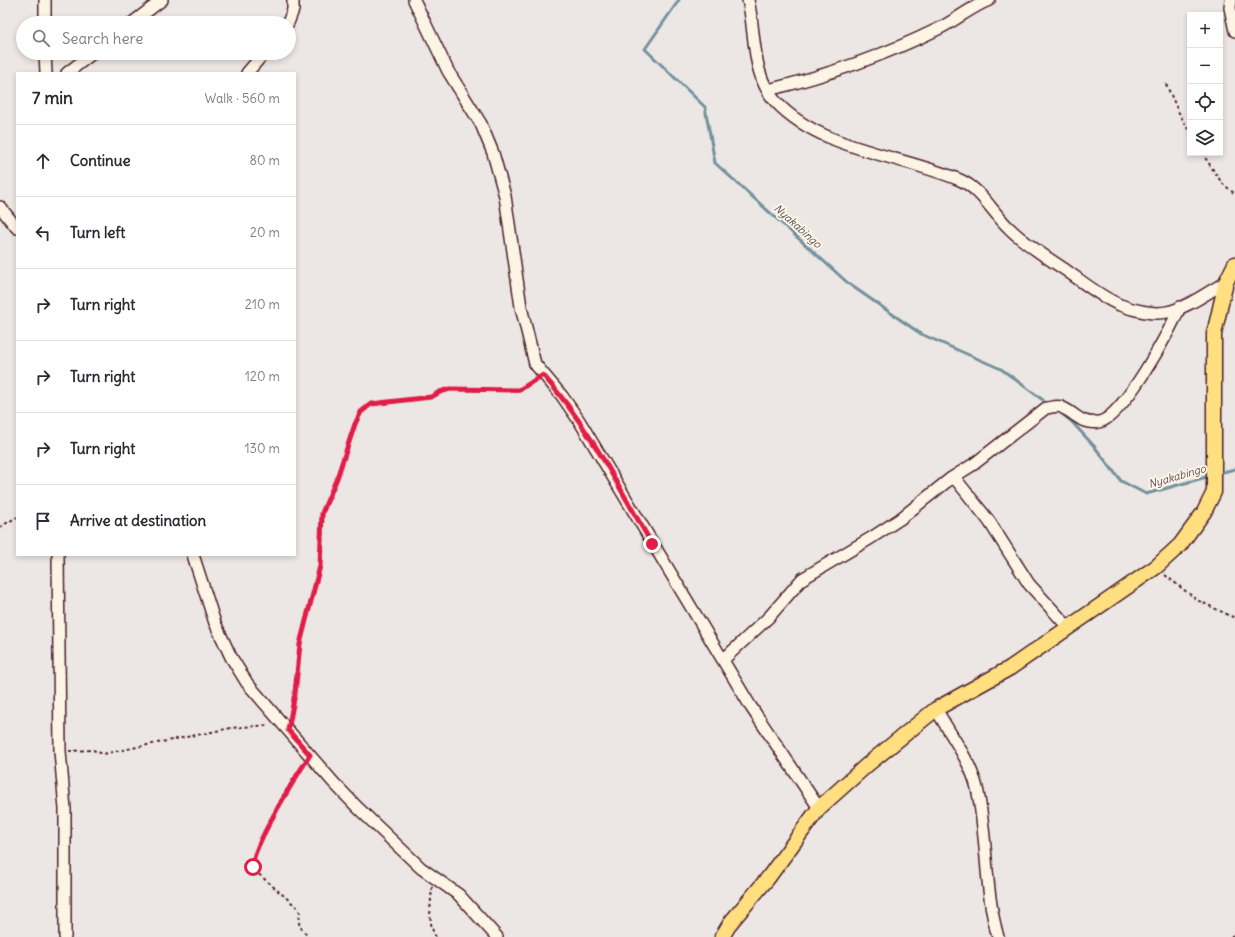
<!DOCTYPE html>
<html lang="en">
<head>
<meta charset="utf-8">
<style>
  body { margin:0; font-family:Delius,sans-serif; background:#f7f7f7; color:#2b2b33 }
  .controls { position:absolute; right:12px; top:12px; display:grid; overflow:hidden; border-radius:0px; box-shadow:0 2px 6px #0003 }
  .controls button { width:36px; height:36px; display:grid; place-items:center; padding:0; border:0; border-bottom:1px solid #e1e1e2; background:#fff; color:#2b2b33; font:20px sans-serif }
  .stop { position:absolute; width:12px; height:12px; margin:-9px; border:3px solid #e11d48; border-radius:50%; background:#fff }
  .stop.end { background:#e11d48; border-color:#fff; box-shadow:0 1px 4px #0008 }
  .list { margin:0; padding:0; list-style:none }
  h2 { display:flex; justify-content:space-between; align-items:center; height:52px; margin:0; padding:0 16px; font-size:17px }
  h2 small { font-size:13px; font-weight:400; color:#7c7c81 }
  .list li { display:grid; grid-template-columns:26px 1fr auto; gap:12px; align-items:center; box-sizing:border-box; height:72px; padding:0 16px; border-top:1px solid #e1e1e2 }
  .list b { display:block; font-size:15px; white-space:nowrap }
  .list em { font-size:13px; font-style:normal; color:#7c7c81 }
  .icon { flex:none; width:22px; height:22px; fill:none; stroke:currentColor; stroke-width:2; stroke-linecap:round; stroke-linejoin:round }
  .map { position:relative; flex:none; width:1235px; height:937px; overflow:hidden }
  .search { position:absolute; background:#fff; box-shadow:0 2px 6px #0003; left:16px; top:16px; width:280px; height:44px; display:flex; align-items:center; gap:10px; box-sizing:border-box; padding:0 14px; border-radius:22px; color:#7c7c81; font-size:15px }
  .panel { position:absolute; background:#fff; box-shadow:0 2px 6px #0003; left:16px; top:72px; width:280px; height:484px; border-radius:0px }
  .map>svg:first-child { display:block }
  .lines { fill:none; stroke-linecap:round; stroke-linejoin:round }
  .stream { stroke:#72919c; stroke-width:3 }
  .minor-casing { stroke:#4a1f2b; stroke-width:14 }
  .major-casing { stroke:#4a1f2b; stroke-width:17 }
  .path { stroke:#4a1f2b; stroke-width:2; stroke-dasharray:3 3; stroke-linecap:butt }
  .minor { stroke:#fcf5e5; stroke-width:11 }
  .major { stroke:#ffdf80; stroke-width:14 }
  .route { stroke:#e11d48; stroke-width:5 }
  .labels { text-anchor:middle; stroke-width:4; stroke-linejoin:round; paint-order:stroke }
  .water-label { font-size:11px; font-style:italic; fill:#5b4e5a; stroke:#fcf5e5 }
</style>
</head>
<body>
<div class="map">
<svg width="1235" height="937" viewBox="0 0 1235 937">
  <rect width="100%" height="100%" fill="#ece7e4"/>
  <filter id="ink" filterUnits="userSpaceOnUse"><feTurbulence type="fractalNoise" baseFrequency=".025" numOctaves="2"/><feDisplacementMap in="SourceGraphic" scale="8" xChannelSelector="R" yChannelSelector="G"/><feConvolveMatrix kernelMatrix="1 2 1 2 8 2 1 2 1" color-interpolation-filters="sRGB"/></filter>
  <g filter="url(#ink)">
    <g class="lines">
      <path class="stream" d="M679,0L645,49L705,107L715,163L849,284L921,334L1001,369L1043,400
        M1062,414L1071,421L1094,446L1121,481L1146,494L1210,476
        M1219,473L1235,469"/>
      <g class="minor-casing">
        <path id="minor" d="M414,0L448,71L481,124L493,153L505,196L521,307L535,364L562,396L580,422L751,707L819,808
          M748,0C756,34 751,75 776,102C821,150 901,155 960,180C981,189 993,213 1009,228C1026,245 1048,258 1067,271C1084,283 1101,297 1120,305C1133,310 1153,315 1167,312C1187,308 1208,292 1226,282
          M1231,0L1230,8L1235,31
          M45,23V0
          M132,23L162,0
          M288,23L293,10V0
          M45,53L46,73
          M67,73L93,53
          M247,73L264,53
          M768,90C825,76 885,55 938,29C955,21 971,7 989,0
          M0,207L17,228
          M954,477L989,521L1029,584L1068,627
          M58,555L60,751L65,809V937
          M193,555L215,623L231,657L247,683L333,782L357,807L421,868L459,895L497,937
          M724,659L769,617L802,579L871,538L900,519L950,479L974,464L1046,408C1050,408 1057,405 1061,407C1076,413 1080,425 1099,422C1122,419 1171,329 1180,307
          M936,709C950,734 970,760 977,788C988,838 984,889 998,937"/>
      </g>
      <g class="major-casing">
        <path id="major" d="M722,937L731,922L768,878L819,808L867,765L936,709L1010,668L1156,567L1180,545L1204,512L1214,492V334L1226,282L1235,264"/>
      </g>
      <path class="path" d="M1166,84L1178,111L1190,133
        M1202,153L1222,183L1235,194
        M0,527L17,517
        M1165,575L1197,600L1235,618
        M291,717L300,644L320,566L323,513L337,478L355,424L361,413L371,404L431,397L440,392L450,389L519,390L535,380
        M69,751L93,750L103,754L231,728L269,725
        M304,764L284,794L255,853L252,863L254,870L298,908L300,912L299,925L308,937
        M432,887C431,903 427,923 436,937
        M1231,937L1235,933"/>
      <use href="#minor" class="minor"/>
      <use href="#major" class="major"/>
    </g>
  </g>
  <g class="lines" filter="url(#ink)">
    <path class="route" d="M253,867C249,851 299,772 310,755L288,730L295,694L300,644L320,566L322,513L337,478L355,424L361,412L371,404L431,397L440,392L450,389L519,390L543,375C588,425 618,486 652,544"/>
  </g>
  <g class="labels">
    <g class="water-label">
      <text transform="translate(798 226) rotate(42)" y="4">Nyakabingo</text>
      <text transform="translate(1177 476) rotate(-16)" y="4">Nyakabingo</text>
    </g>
  </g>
</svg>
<div class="controls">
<button>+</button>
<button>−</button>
<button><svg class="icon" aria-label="locate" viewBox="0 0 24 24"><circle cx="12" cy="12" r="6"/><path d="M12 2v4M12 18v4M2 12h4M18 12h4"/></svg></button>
<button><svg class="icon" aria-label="layers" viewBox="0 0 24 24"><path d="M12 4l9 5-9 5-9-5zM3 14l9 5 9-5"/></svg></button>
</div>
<div class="stop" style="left:253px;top:867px"></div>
<div class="stop end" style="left:652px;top:544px"></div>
<div class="search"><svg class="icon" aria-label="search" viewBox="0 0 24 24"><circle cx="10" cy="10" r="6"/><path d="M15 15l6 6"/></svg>Search here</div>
<section class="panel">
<h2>7 min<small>Walk · 560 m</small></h2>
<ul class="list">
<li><svg class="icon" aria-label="ahead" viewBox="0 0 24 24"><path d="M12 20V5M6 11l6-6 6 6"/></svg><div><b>Continue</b></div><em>80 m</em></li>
<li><svg class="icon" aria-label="left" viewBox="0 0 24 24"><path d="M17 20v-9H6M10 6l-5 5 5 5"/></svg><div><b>Turn left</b></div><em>20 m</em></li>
<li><svg class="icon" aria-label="right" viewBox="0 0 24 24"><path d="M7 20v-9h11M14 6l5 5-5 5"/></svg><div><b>Turn right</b></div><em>210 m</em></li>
<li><svg class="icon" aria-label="right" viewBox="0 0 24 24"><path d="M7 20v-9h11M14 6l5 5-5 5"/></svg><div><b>Turn right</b></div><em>120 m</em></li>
<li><svg class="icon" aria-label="right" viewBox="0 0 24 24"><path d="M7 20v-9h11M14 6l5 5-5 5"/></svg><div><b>Turn right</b></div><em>130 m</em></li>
<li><svg class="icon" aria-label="arrive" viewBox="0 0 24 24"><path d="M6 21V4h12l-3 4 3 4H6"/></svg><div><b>Arrive at destination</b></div></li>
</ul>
</section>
</div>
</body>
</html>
